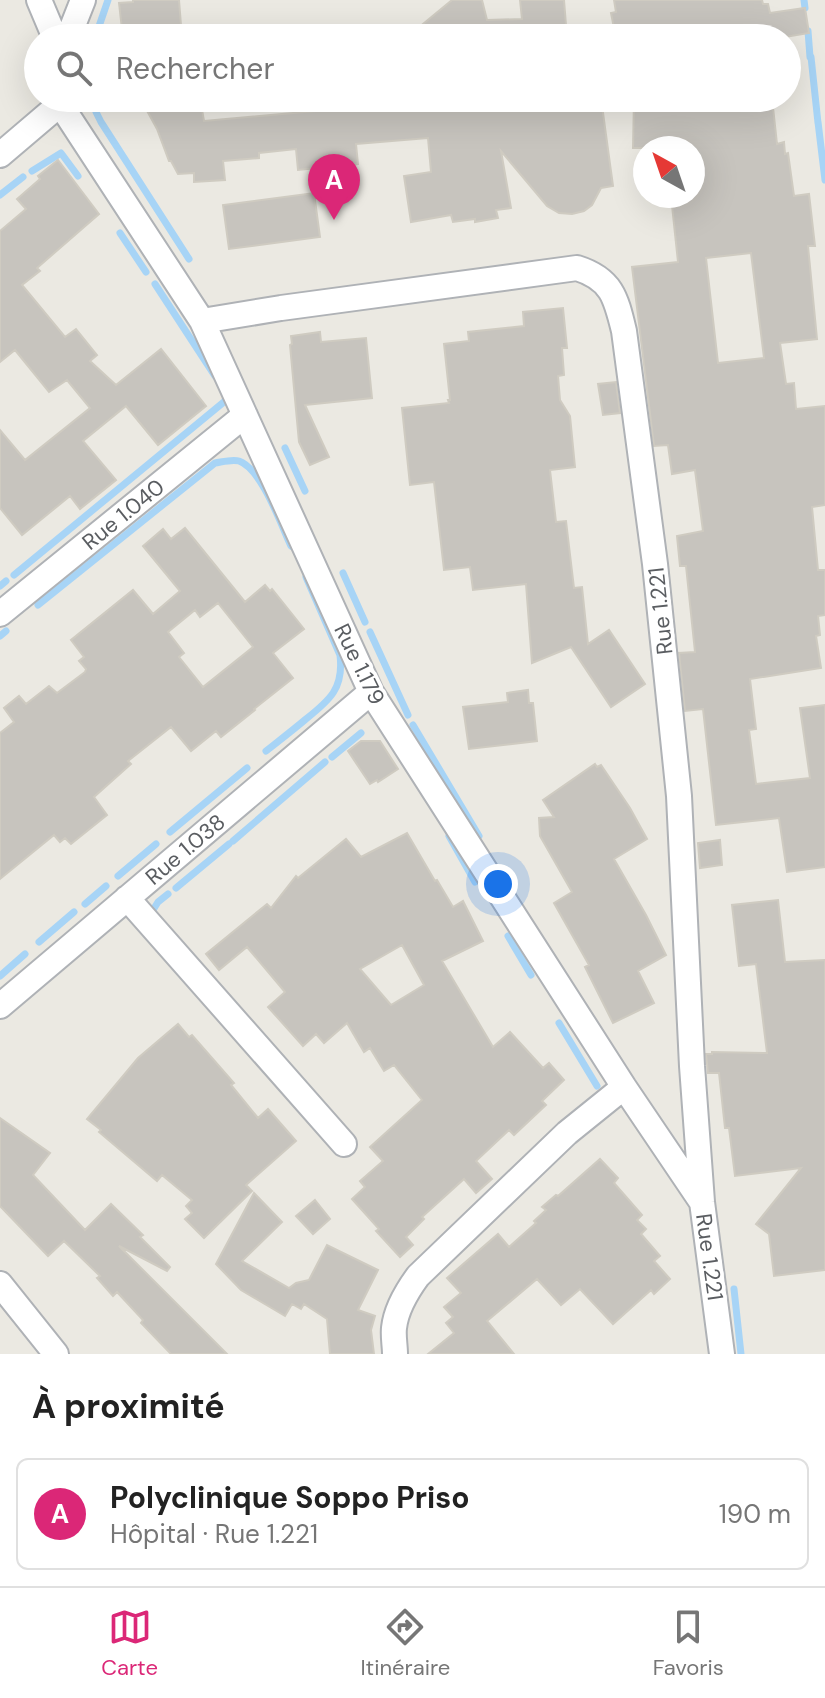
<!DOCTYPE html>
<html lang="fr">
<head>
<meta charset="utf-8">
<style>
  body { margin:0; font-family:"DM Sans",sans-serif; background:#f2f2f2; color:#222 }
  .compass { position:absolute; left:633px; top:136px; width:72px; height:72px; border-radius:50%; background:#fff; box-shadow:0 8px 32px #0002; rotate:320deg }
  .you { position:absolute; left:498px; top:884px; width:28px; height:28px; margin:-20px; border:6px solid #fff; border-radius:50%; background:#1a73e8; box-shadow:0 0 0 12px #1a73e833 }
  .badge { display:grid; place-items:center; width:52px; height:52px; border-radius:50%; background:#db2777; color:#fff; font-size:26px; font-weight:700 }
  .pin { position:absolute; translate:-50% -66px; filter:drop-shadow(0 2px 4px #0008) }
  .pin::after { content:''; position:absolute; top:42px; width:28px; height:24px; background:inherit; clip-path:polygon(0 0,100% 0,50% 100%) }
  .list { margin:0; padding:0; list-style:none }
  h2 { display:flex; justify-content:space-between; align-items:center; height:104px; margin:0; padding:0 32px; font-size:34px }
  h2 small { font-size:26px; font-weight:400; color:#767676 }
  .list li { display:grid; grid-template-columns:52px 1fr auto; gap:24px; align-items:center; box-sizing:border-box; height:112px; margin:0 16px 16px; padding:0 16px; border:2px solid #e0e0e0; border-radius:12px }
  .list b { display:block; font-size:30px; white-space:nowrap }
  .list p { margin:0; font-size:26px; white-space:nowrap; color:#767676 }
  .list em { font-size:26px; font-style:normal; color:#767676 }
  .icon { flex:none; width:44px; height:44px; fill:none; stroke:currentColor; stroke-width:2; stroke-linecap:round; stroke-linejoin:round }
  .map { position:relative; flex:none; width:825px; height:1354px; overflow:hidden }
  .search { position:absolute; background:#fff; box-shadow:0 8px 32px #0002; left:24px; right:24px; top:24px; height:88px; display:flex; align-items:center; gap:20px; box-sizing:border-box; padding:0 28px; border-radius:44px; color:#767676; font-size:30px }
  .sheet { height:232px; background:#fff }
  nav { display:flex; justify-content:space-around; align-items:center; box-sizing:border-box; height:112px; border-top:2px solid #e0e0e0; background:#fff; font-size:22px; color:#767676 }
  nav a { display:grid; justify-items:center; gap:4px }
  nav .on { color:#db2777 }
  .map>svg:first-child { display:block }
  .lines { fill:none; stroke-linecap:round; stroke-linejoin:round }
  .stream { stroke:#a7d4f6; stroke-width:7 }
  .building { fill:#c7c4be; stroke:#cfcbc1; stroke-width:2; fill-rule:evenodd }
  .minor-casing { stroke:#afb2b6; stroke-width:28 }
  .minor { stroke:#fff; stroke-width:24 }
  .labels { text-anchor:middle; stroke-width:7; stroke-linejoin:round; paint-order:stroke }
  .street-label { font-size:22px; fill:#5a5d61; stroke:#fff }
</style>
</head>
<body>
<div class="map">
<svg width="825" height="1354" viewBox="0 0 825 1354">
  <rect width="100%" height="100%" fill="#ebe9e2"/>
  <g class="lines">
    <path class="stream" d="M804,0L805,8
      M808,31L810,57
      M95,38L108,0
      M811,57L818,123
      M93,98L96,112L101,122L189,259
      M818,122L825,180
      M32,171L61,153L78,176
      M0,195L23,177
      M120,233L146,272
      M155,284L215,376
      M285,448L305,491
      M343,573L365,622
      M14,575L219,406L225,401L226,395L225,392
      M0,586L6,581
      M38,605L215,463C222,462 232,459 239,461C262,469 281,525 291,546
      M370,632L408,715
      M0,636L6,631
      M413,725L479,836
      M266,751C280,740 293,730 306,719C330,700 344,688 340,655L306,577
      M332,757L361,733
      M170,832L247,768
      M449,836L475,882
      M233,841L325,762
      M118,876L156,844
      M176,888L229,844
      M85,904L106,886
      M153,910L158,902L168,894
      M508,936L531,975
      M39,942L74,912
      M0,976L25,954
      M559,1023L597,1086
      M734,1289L741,1354"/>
  </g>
  <path class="building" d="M133,0H179L182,38H123L119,3L133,2Z
    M452,0H482L487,20L522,19L520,0H564L567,38H406Z
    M614,0H762L763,4H768L770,13L805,8L809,33L779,38H616L611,13L616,12Z
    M140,98H200L204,121L315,111L314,98H509L510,108L601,98L613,186L601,188L592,205L584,211L572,214L559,213L547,206L501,151L511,208L496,210L498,218L475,222V219L453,222L451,215L411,222L404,176L431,172L428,138L356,144L358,164L298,170L296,149L259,153V158L223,161L225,180L194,182V173L178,174L171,161H169L157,129Z
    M634,98H772L777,144L784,142L785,154L788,153L794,196L809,194L815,246H808L817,339L780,343L786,384L794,383L796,409L825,406V505L812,507L818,570H825V615L818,616L820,635L816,636L821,668L750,679L756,729L749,730L756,784L810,778L800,708L825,705V867L787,872L779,818L716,825L703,709L685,711L679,653L695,652L686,566H680L677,536L703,531L695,470L672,474L668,445L654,446L632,267L678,262L671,196H693V148H633ZM751,253L764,358L718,363L706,258Z
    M58,160L99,214L37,268L40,271L22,285L65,337L76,329L97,355L90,361L116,385L161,349L206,406L158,445L126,406L83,441L116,480L80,509L70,496L22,535L0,508V430L25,460L90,408L67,380L49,392L15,350L0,362V231L26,209L17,199L40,179L38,176Z
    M314,193L320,237L229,249L223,205Z
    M563,308L567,348H562L564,375L558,376L560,400L570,416L575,467L550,470L556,522L566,521L574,588L582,587L588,644L609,630L645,684L611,707L571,647L532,663L526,584L473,590L470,567L444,570L434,482L410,485L402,408L449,403L448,400H450L444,344L469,341L468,332L524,326L523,312Z
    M320,332L321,342L366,338L372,398L305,405L329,457L310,465L299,442L290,345L292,344L291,336Z
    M616,382L620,413L603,415L598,384Z
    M185,528L245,602L265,585L270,591L272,589L304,629L273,653L293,678L254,709L255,710L221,737L216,731L191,751L171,727L128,761L131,764L94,797L107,815L71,844L65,838L60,842L54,835L0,879V733L14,722L4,708L19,696L26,704L49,686L57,693L85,672L86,669L79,661L84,657L71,640L133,590L153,614L180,591L143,546L163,529L171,539ZM218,603L253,647L203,687L179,657L184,653L168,632L195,610L200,617Z
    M528,690L529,703H533L537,741L469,749L463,707L508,702L507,693Z
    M361,741H380L398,769L378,782L377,780L370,784L348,751Z
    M595,764L597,767L601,765L630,808L647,839L614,859L646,915L666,955L638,971L654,1003L613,1023L585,967L589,965L554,903L572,892L540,836L539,818L554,817L543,800Z
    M407,833L435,881L437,880L453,907L463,901L483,941L442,961L493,1047L510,1032L543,1068L549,1063L564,1080L542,1101L546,1105L514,1135L509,1130L476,1161L492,1179L476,1193L464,1179L422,1217L424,1219L406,1237L413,1245L400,1257L376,1231L379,1229L352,1199L365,1187L360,1181L383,1161L370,1147L422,1100L394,1065L384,1071L370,1048L364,1052L347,1023L324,1043L316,1034L303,1046L268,1007L285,992L247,947L219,970L206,954L267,904L271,908L296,876L298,878L346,839L361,857ZM402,945L424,985L391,1005L360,969Z
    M720,840L722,865L700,868L698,843Z
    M778,900L785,962L825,960V1270L774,1276L769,1234L756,1224L801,1168L735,1176L729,1128H725L719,1073H708L706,1054H712V1052L767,1053L756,964L739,966L732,905Z
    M178,1024L189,1037L192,1035L234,1083L231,1085L258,1118L268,1109L296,1141L246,1185L252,1191L204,1238L185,1219L192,1213L186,1206L192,1200L162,1175L157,1181L99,1132L101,1130L87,1119L138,1058Z
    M0,1118L50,1153L33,1175L85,1230L111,1204L143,1235L140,1237L170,1267L167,1271L119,1246L227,1354H171L141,1323L143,1320L117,1292L113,1296L97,1278L100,1276L64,1241L48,1256L0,1206Z
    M600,1159L618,1178L614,1183L642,1215L637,1220L646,1229L641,1234L660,1256L654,1261L670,1279L654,1294L651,1290L613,1324L580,1289L561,1305L537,1279L487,1321L514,1354H428L454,1333L446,1323L453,1317L444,1307L461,1293L447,1278L498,1234L509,1247L536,1223L534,1221L546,1210L542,1207L556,1195L558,1196Z
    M254,1193L282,1222L242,1261L289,1288L296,1283L309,1280L327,1245L378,1270L358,1310L375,1316L371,1330L374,1354H330L327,1319L304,1304L301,1309L292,1304L285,1316L241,1290L216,1264Z
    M315,1200L330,1219L313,1234L296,1216Z"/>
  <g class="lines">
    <g class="minor-casing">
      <path id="minor" d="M39,0L55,38
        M68,38L83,0
        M60,104L202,321L371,692L624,1087L701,1201
        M0,155L60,104
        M202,321L281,308L577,268C612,279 616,298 624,331L655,564L679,796L692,1066L702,1202L722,1354
        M0,614L245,415
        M127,898L344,1144
        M0,1006L371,692
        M0,1284L56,1354
        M395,1354C395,1346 393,1336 394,1328C396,1309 407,1291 418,1276L567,1133L624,1087"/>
    </g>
    <use href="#minor" class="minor"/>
  </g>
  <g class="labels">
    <g class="street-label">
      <text transform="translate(123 514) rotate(-39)" y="8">Rue 1.040</text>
      <text transform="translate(660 611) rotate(-96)" y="8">Rue 1.221</text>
      <text transform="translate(360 664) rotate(64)" y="8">Rue 1.179</text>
      <text transform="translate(185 849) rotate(-40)" y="8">Rue 1.038</text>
      <text transform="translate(710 1257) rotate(82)" y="8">Rue 1.221</text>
    </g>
  </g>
</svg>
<svg class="compass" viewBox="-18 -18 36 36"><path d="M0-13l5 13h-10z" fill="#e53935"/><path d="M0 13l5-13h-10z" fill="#767676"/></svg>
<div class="you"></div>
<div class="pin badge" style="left:334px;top:220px">A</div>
<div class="search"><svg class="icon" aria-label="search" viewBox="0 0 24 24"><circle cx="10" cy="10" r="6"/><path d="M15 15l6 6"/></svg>Rechercher</div>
</div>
<section class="sheet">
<h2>À proximité<small></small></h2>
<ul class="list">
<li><span class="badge">A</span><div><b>Polyclinique Soppo Priso</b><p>Hôpital · Rue 1.221</p></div><em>190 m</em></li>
</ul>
</section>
<nav>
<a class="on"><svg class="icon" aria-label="map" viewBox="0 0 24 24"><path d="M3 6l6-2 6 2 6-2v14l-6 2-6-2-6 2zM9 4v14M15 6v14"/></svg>Carte</a>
<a><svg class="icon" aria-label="directions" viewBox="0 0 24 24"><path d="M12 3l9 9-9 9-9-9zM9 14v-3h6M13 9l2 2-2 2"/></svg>Itinéraire</a>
<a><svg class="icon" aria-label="saved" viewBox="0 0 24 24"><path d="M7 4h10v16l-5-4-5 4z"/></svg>Favoris</a>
</nav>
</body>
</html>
